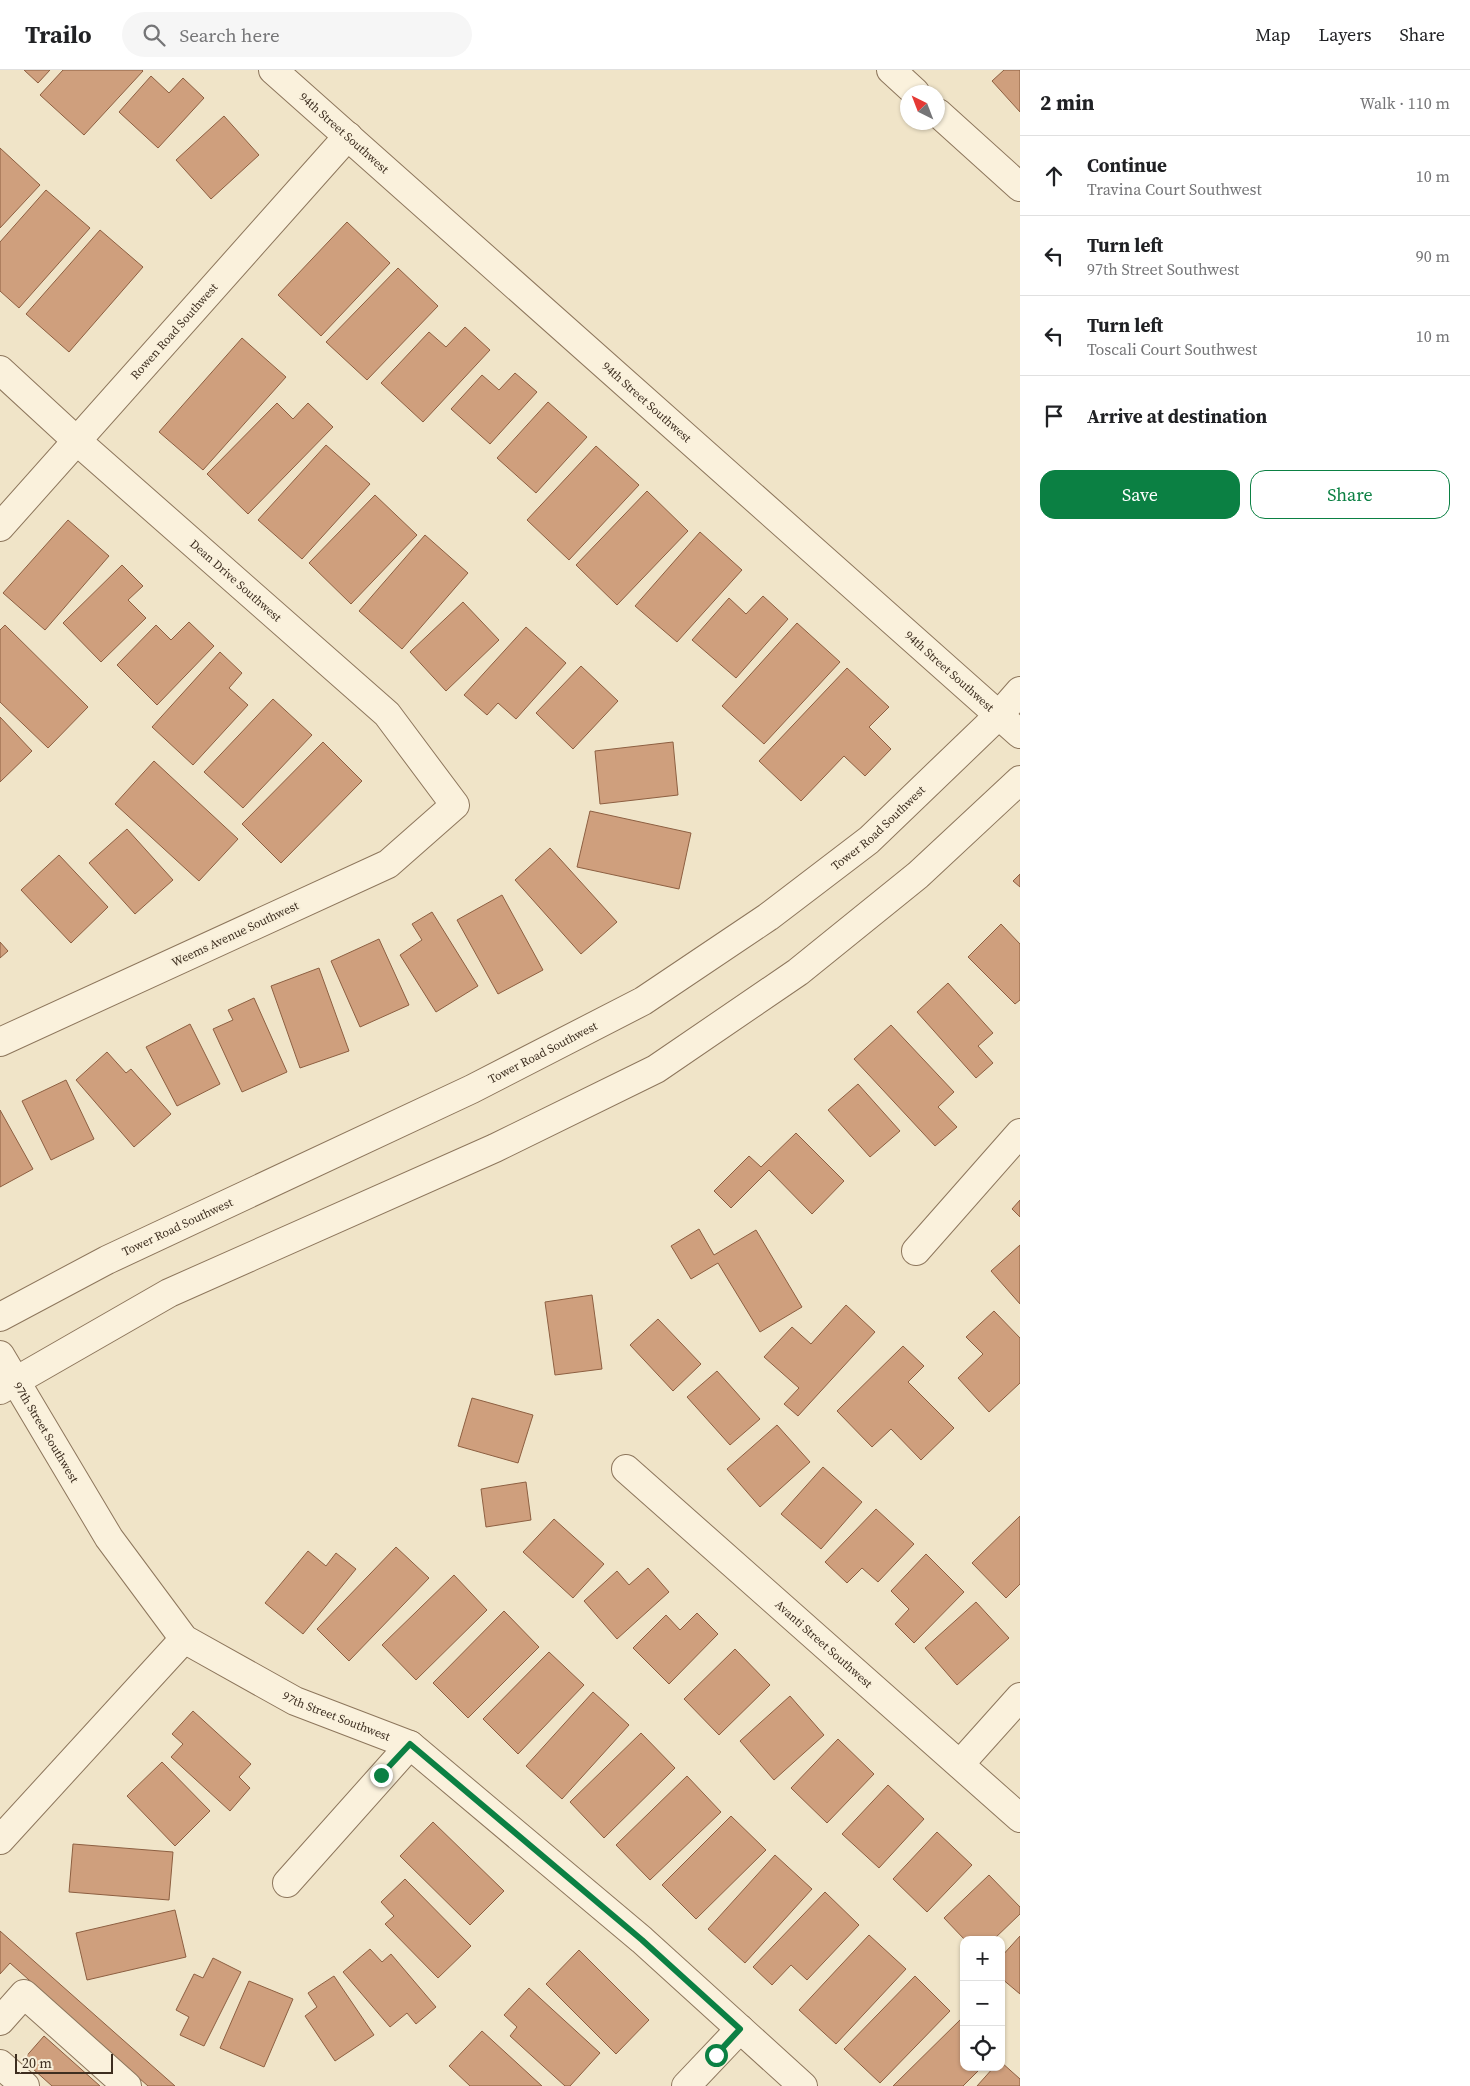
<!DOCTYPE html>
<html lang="en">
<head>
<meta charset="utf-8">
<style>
  body { margin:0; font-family:"Source Serif 4",serif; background:#f6f6f6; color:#202124 }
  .controls { position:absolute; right:15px; bottom:15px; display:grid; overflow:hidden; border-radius:10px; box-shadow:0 1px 4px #0004 }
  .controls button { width:45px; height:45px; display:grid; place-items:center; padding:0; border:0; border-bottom:1px solid #e0e0e0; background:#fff; color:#202124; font:25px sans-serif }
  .compass { position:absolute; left:900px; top:15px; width:45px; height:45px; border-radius:50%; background:#fff; box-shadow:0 1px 4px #0004; rotate:318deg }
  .scale { position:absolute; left:15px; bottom:12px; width:98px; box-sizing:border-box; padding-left:5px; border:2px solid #3d2e20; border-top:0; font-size:14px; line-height:18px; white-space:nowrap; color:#3d2e20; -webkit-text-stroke:4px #f7eed8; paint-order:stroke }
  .stop { position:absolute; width:15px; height:15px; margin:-11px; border:4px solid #0b8043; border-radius:50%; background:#fff }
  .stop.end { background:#0b8043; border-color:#fff; box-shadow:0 1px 5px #0008 }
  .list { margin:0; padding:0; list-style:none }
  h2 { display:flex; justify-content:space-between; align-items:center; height:65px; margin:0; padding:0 20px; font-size:21px }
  h2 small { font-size:16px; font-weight:400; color:#757577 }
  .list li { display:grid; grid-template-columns:32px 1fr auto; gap:15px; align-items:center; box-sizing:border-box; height:80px; padding:0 20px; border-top:1px solid #e0e0e0 }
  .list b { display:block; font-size:19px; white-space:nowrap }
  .list p { margin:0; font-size:16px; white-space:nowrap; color:#757577 }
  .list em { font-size:16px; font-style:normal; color:#757577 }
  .actions { display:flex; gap:10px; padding:15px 20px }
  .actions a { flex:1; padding:11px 0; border:1px solid #0b8043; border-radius:15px; text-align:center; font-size:18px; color:#0b8043 }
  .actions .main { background:#0b8043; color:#fff }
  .icon { flex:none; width:28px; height:28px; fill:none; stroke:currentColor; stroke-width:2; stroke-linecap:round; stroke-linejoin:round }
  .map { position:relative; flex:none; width:1020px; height:2016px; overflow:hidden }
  header { display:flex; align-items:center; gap:30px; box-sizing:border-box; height:70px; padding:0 25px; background:#fff; border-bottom:1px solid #e0e0e0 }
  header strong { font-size:24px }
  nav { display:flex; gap:28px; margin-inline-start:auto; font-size:18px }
  .search { width:350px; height:45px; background:#f6f6f6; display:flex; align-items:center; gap:12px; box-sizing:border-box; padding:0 18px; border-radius:28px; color:#757577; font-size:19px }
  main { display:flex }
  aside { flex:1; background:#fff }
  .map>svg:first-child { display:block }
  .building { fill:#cf9f7d; stroke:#8d5f41 }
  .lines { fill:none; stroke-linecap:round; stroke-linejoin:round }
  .minor-casing { stroke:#8d765c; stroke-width:30 }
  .minor { stroke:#faf1dc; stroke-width:28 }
  .route { stroke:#0b8043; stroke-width:6 }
  .labels { text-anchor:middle; stroke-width:4; stroke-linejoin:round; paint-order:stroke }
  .street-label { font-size:12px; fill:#3d2e20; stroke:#f7eed8 }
</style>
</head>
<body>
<header>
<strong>Trailo</strong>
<div class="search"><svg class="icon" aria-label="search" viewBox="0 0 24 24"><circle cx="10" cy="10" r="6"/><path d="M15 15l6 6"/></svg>Search here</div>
<nav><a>Map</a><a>Layers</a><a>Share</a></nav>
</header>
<main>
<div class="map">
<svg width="1020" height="2016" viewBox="0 0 1020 2016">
  <rect width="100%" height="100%" fill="#f0e4c8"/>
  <path class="building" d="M24,0H50L38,13Z
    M63,0H142L143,1L84,65L40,25Z
    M1004,0H1020V42L992,11Z
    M151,6L169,23L183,8L204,28L158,78L119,42Z
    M224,46L259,85L211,129L176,90Z
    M0,78L40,115L0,158Z
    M46,120L90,158L19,238L0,221V172Z
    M347,152L390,193L321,266L278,225Z
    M100,160L143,197L69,282L26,244Z
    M398,198L438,236L367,310L326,272Z
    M465,257L490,280L423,352L381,313L429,262L446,277Z
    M242,268L286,307L203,400L159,362Z
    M515,303L537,322L490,374L451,339L482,305L499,320Z
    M548,332L587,367L536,423L497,388Z
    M277,333L293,349L308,333L333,357L248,444L207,404Z
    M326,375L370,414L302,489L258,450Z
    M596,376L639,415L569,490L527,450Z
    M647,421L688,461L617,535L576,495Z
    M375,425L417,465L351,534L309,493Z
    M68,450L109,486L45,560L3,523Z
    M700,462L742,500L677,572L635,536Z
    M425,465L468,503L402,579L359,541Z
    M122,495L143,516L128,530L146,548L101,592L63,553Z
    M763,526L788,549L736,608L692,570L729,528L746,544Z
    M463,532L499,570L446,621L410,582Z
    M189,552L214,576L157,635L117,595L156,555L171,570Z
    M797,553L840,592L764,674L722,636Z
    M5,555L88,637L48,678L0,632V560Z
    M526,557L566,593L516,649L498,633L487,645L464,625Z
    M220,582L242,603L229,618L248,635L193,695L152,657Z
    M581,596L618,631L573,679L536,643Z
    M847,598L889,637L869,657L891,679L865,706L844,686L801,731L759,691Z
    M273,629L312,665L243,738L204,702Z
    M0,647L32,681L0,712Z
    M323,672L362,711L281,793L242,754Z
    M673,672L678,725L600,734L595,681Z
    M154,691L238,769L199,811L115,734Z
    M590,741L691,763L679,819L577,797Z
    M127,759L173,810L135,844L89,793Z
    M550,778L617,852L581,884L515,810Z
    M59,785L108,837L71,873L21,820Z
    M1020,804V817L1013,811Z
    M502,825L543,900L498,924L457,850Z
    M432,842L478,916L436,942L400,885L422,870L412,854Z
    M1001,854L1020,874V930L1015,934L968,887Z
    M379,869L409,935L360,957L331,891Z
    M0,872L8,881L0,888Z
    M319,898L349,981L300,998L271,916Z
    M948,913L993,963L978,976L993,993L976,1008L917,942Z
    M254,928L287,1002L242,1022L213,959L233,950L228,940Z
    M190,954L220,1014L177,1036L146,977Z
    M891,955L954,1022L938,1037L957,1057L935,1076L854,989Z
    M107,982L126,1003L131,999L171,1044L134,1077L76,1010Z
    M66,1010L94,1069L51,1090L22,1031Z
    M858,1014L900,1061L870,1087L828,1040Z
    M0,1040L33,1099L0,1117Z
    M796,1063L844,1111L812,1144L769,1100L731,1138L714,1121L749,1086L761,1097Z
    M1020,1130V1147L1012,1139Z
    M699,1159L714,1185L756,1160L802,1237L760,1262L718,1193L691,1209L671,1176Z
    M1020,1175V1234L991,1201Z
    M592,1225L602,1299L555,1305L545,1232Z
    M846,1235L875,1262L798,1346L784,1334L799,1318L764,1287L792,1257L811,1274Z
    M994,1241L1020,1268V1313L989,1342L958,1308L983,1284L966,1267Z
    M658,1249L701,1294L673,1321L630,1275Z
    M903,1276L924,1296L908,1312L954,1358L921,1390L891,1359L872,1377L837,1341Z
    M717,1301L760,1349L730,1375L687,1327Z
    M472,1328L533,1345L518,1393L458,1376Z
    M777,1355L810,1392L760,1437L727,1399Z
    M823,1397L862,1432L821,1479L781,1444Z
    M526,1412L531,1450L486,1457L481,1419Z
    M876,1439L914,1474L878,1512L862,1498L847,1513L825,1492Z
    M1020,1446V1514L1006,1528L972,1493Z
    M554,1449L604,1494L573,1528L523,1482Z
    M396,1477L429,1508L349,1591L317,1559Z
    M308,1481L326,1496L336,1483L356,1499L303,1564L265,1533Z
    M926,1484L964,1522L914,1573L895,1554L909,1539L891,1521Z
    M648,1498L669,1522L617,1569L584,1531L617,1501L629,1515Z
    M454,1505L487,1540L416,1610L382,1575Z
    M976,1532L1009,1568L957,1615L925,1578Z
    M504,1541L539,1577L468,1648L433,1613Z
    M697,1543L718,1564L669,1614L633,1578L666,1545L680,1560Z
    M735,1579L770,1615L719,1665L684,1629Z
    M549,1582L584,1615L518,1684L483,1649Z
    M593,1622L629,1655L562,1729L526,1696Z
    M790,1626L824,1665L774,1710L740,1671Z
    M193,1641L251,1694L239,1707L250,1718L230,1741L171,1687L183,1674L172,1664Z
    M641,1663L675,1698L604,1768L570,1732Z
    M838,1669L874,1704L827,1753L791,1718Z
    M162,1692L210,1741L175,1776L127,1726Z
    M687,1706L721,1742L650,1810L616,1775Z
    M888,1715L924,1749L879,1798L842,1764Z
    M731,1746L766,1780L696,1849L662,1815Z
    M433,1752L504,1821L470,1855L400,1786Z
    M937,1762L972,1795L927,1842L893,1809Z
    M73,1774L173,1782L169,1830L69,1822Z
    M775,1785L812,1819L745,1893L708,1859Z
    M989,1805L1020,1837V1844L993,1870H965L944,1848Z
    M405,1809L471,1876L438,1908L385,1854L394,1846L381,1832Z
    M825,1822L859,1855L807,1910L791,1895L772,1915L753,1897Z
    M175,1840L186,1887L87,1910L76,1863Z
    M0,1861L175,2016H148L10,1893L0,1904Z
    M869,1865L906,1899L836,1974L799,1940Z
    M1020,1866V1924L1001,1908V1887Z
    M370,1879L382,1892L391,1884L436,1937L416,1954L407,1943L390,1957L343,1902Z
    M579,1880L649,1950L616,1984L546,1914Z
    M213,1888L241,1902L204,1976L180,1965L189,1947L176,1940L194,1904L203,1908Z
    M334,1906L374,1965L335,1991L305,1946L317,1937L308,1923Z
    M915,1906L950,1941L880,2013L844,1979Z
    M249,1911L293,1929L264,1997L220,1978Z
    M529,1918L600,1983L570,2016H565L510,1966L517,1957L504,1945Z
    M963,1947L964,1997H982L963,2016H893Z
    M482,1961L542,2016H470L449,1996Z
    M44,1966L100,2016H52L23,1990Z
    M1001,1992L1020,2009V2016H977L994,1997H1001Z"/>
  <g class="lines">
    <g class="minor-casing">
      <g id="minor">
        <path id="s1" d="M273,0L1020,664"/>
        <path d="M891,0L915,22"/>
        <path d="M938,43L1020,117"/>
        <path id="s2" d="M0,300L77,371L387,644L455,735L388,794L0,972"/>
        <path id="s3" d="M0,457L348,66"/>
        <path d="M916,1181L1020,1063"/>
        <path id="s4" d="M0,1247L107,1190L472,1019L643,931L768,847L869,770L999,645L1020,621"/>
        <path id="s5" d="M0,1285L109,1468L184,1569L295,1631L410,1675L642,1870L803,2016"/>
        <path d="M0,1320L169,1223L495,1078L656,999L798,902L918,805L1020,710"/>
        <path id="s6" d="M626,1399L1020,1748"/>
        <path d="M960,1694L1020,1627"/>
        <path d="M0,1770L184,1569"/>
        <path d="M287,1813L410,1675"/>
        <path d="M0,1951L24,1924L127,2016"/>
        <path d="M0,1994L25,2016"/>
        <path d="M686,2016L740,1959"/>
      </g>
    </g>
    <use href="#minor" class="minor"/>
  </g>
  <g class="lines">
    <path class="route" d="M381,1705L410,1674L642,1870L740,1959L716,1985"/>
  </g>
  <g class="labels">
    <g class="street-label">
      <text dy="4" stroke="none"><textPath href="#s1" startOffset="95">94th Street Southwest</textPath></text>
      <text dy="4" stroke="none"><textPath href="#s3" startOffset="262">Rowen Road Southwest</textPath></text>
      <text dy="4" stroke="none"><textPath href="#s1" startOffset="500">94th Street Southwest</textPath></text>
      <text dy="4" stroke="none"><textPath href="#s2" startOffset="316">Dean Drive Southwest</textPath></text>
      <text dy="4" stroke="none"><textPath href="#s1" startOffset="905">94th Street Southwest</textPath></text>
      <text dy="4" stroke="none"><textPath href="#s4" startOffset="1009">Tower Road Southwest</textPath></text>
      <text transform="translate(235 864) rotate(-25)" y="4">Weems Avenue Southwest</text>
      <text dy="4" stroke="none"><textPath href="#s4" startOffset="604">Tower Road Southwest</textPath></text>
      <text dy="4" stroke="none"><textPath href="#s4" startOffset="199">Tower Road Southwest</textPath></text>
      <text dy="4" stroke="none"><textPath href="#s5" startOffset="90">97th Street Southwest</textPath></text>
      <text dy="4" stroke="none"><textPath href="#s6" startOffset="264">Avanti Street Southwest</textPath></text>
      <text dy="4" stroke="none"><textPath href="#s5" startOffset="510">97th Street Southwest</textPath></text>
    </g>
  </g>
</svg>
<div class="controls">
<button>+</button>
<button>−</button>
<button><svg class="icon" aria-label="locate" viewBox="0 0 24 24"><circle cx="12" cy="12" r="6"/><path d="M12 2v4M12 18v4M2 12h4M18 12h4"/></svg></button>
</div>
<svg class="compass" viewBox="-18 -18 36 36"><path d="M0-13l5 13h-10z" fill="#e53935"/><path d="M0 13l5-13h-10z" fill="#757577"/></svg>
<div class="scale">20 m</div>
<div class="stop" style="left:716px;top:1985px"></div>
<div class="stop end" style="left:381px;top:1705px"></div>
</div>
<aside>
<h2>2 min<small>Walk · 110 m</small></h2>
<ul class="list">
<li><svg class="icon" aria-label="ahead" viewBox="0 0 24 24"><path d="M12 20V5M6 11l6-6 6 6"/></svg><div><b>Continue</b><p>Travina Court Southwest</p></div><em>10 m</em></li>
<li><svg class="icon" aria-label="left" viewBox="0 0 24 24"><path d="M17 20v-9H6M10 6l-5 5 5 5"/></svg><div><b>Turn left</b><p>97th Street Southwest</p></div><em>90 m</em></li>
<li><svg class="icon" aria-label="left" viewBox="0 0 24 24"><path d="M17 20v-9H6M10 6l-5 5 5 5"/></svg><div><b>Turn left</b><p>Toscali Court Southwest</p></div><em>10 m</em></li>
<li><svg class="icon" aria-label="arrive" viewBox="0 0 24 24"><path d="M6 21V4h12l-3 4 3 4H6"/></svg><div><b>Arrive at destination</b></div></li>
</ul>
<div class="actions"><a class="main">Save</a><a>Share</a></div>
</aside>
</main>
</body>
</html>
